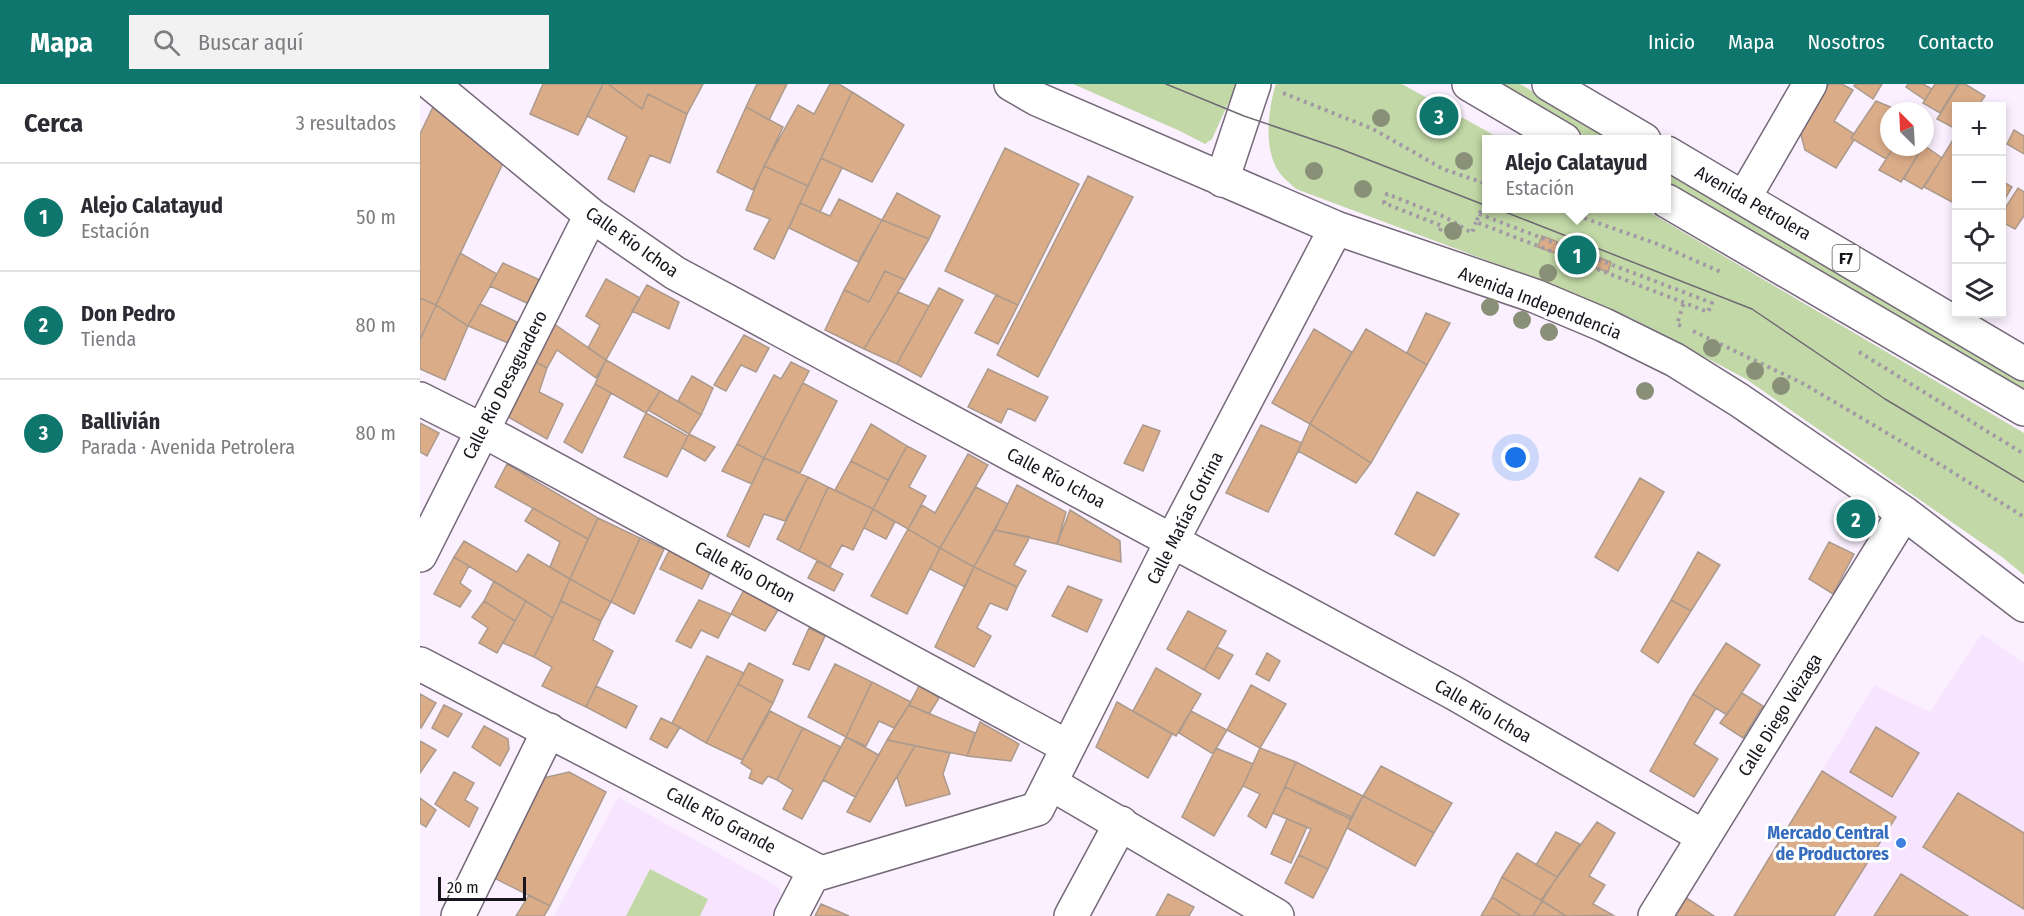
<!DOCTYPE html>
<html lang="es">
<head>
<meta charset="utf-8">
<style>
  body { margin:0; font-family:"Fira Sans Condensed",sans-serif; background:#f2f2f3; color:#2b2b33 }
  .controls { position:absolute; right:18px; top:18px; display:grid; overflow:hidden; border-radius:0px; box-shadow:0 3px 9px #0003 }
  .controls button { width:54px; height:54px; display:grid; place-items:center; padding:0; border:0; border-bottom:2px solid #e1e1e2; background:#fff; color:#2b2b33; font:30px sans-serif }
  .compass { position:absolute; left:1460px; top:18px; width:54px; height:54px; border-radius:50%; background:#fff; box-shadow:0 3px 9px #0003; rotate:336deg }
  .scale { position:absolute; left:18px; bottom:15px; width:88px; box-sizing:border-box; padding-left:6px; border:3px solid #19151c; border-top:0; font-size:16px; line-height:21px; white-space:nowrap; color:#19151c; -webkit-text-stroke:4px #fff; paint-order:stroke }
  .you { position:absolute; left:1096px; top:374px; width:21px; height:21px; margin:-15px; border:4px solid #fff; border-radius:50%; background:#1a73e8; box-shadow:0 0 0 9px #1a73e833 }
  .badge { display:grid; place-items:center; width:39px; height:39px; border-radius:50%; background:#0f766e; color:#fff; font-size:20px; font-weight:700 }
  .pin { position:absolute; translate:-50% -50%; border:3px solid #fff; box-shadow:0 2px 6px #0006 }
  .popup { position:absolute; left:1062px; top:51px; width:189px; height:78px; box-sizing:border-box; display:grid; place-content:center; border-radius:0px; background:#fff; filter:drop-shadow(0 2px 4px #0005); font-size:20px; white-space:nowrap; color:#7c7c81 }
  .popup b { font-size:22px; color:#2b2b33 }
  .popup::after { content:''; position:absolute; left:50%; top:100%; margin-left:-12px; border:12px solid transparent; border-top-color:#fff }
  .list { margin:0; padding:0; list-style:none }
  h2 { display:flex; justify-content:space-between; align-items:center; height:78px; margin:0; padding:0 24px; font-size:26px }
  h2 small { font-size:20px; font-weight:400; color:#7c7c81 }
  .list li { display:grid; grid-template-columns:39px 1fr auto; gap:18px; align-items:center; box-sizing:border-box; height:108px; padding:0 24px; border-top:2px solid #e1e1e2 }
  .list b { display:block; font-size:22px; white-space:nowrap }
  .list p { margin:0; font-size:20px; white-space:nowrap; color:#7c7c81 }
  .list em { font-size:20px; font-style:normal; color:#7c7c81 }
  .icon { flex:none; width:33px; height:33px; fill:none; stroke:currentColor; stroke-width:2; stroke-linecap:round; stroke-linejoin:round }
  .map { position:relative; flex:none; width:1604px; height:832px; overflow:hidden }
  header { display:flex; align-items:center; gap:36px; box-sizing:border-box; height:84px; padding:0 30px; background:#0f766e; color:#fff }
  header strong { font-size:28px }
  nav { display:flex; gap:33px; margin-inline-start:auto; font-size:21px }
  .search { width:420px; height:54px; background:#f2f2f3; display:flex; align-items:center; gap:15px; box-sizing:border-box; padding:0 21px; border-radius:0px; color:#7c7c81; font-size:22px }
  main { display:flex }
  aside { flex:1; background:#fff }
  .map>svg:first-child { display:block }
  .built { fill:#f7e5ff }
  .green { fill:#c2d8a6 }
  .building { fill:#daac88; stroke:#ac9a8c; stroke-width:1.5 }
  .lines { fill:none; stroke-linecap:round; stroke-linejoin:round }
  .minor-casing { stroke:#746879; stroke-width:36 }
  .highway-casing { stroke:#746879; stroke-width:36 }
  .path { stroke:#a199a5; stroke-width:4; stroke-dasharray:3 4.5; stroke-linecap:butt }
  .minor { stroke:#fff; stroke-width:33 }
  .highway { stroke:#fff; stroke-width:33 }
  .tram { stroke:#706a74; stroke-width:1.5 }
  .tree { fill:#8a9078 }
  .shop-dot { fill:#3f7fe0; stroke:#fff; stroke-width:2 }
  .labels { text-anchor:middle; stroke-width:6; stroke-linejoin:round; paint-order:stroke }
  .shield { fill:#fff; stroke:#5e5b60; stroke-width:1.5 }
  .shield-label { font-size:16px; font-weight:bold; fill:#19151c }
  .street-label { font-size:18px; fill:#19151c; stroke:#fff }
  .shop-label { font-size:18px; font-weight:bold; fill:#366cbe; stroke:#fff; text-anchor:end }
</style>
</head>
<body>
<header>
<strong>Mapa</strong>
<div class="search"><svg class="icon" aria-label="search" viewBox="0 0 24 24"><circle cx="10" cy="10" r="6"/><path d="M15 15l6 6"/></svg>Buscar aquí</div>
<nav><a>Inicio</a><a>Mapa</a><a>Nosotros</a><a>Contacto</a></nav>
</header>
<main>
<aside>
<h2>Cerca<small>3 resultados</small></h2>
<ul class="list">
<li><span class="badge">1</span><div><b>Alejo Calatayud</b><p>Estación</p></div><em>50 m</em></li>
<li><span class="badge">2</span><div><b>Don Pedro</b><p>Tienda</p></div><em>80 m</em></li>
<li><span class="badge">3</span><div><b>Ballivián</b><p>Parada · Avenida Petrolera</p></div><em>80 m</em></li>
</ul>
</aside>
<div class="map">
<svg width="1604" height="832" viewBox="0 0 1604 832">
  <rect width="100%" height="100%" fill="#faf0ff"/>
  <path class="built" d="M1562,550L1604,579V832H1314L1454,601L1510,628Z
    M198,713L357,802L364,813L367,832H134Z"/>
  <path class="green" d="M653,0H817L792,55L785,60L760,47Z
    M856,0H982L1081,55L1067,56V124L1224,125L1604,349V491L1582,473L1326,295L1213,235L1149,207L876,105C870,99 863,94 859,88C843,65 848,25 856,0Z
    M1077,0H1100L1194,55H1169Z
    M1247,87L1604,296V310L1247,103Z
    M230,785L288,815L280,832H206Z"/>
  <path class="building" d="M123,0H183L158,51L110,30Z
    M183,0H188L222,25L228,10L267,30L250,79L230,71L214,108L188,95L207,53L167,32Z
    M188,0H283L267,30L228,10L222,25Z
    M337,0H367L349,36L326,23Z
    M410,0H419L432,8L388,102L344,82L378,21L394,30Z
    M1409,0H1422L1433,6L1414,37L1434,50L1431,54L1434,56L1416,84L1385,66L1380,47Z
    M1435,0H1462L1453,15L1434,2Z
    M1488,0H1503L1512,5L1505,16L1486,3Z
    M1515,0H1538L1520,29L1503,19Z
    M1539,0H1545L1565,12L1558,22H1536V45L1517,35Z
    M432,8L484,41L452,98L401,74Z
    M1456,17L1475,25L1469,27V63H1474L1466,75L1431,54Z
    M14,21L84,77L16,221L0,214V50Z
    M326,23L363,43L333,106L297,88Z
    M1594,46L1604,52V70L1587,60Z
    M1536,51V111L1532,118L1504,103Z
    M1505,62L1522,74L1502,105L1484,95L1502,63Z
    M1474,63H1503L1481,98L1459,86Z
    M585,64L659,100L598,221L525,187Z
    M401,74L422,84L400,128L380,119Z
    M344,82L388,102L354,175L334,165L350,135L326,126Z
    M668,92L713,113L618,293L577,271Z
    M1582,97L1592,103L1582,120Z
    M1598,104L1604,108V132L1595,145L1582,138V129Z
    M477,109L520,132L509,155L462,136Z
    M419,115L462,136L438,178L369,144L380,119L410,132Z
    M462,136L509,155L485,196L465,187L449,218L424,206Z
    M1122,152L1191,178L1188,188L1118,163Z
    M40,169L77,190L48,242L16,221Z
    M83,179L120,196L109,220L70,202Z
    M465,187L485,196L444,265L405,246L424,206L449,218Z
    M186,195L220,214L186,276L168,264L180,241L166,232Z
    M227,201L259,218L249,245L212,227Z
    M519,204L543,216L501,293L477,280Z
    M478,208L509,222L477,280L444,265Z
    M576,211L598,221L578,260L555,249Z
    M0,214L16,221L0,256Z
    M60,220L97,238L88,259L48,242Z
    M16,221L48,242L25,296L0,285V256Z
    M1006,229L1030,239L1007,281L987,269Z
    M127,235L186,276L176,294L137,266L127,284L108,274Z
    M894,245L932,268L890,340L852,319Z
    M946,245L1007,281L951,379L890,340Z
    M324,251L349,264L336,288L321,281L306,307L294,301Z
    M108,274L127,284L119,308L143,320L127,355L81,329Z
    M186,276L240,307L226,329L175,300Z
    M371,278L389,287L344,374L317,360L354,291L361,295Z
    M568,285L628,313L615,337L588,324L581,339L548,323Z
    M272,292L293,304L281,331L258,317Z
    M383,299L417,317L380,389L344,374Z
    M175,300L191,309L162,369L144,358Z
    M240,307L281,331L269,350L228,326Z
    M226,329L268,352L247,393L204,373Z
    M0,339L19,349L7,372L0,368Z
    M451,340L487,362L468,396L431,377Z
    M890,340L951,379L936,399L878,367Z
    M723,341L740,347L723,387L704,379Z
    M841,341L882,359L848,428L806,409Z
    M269,350L295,363L285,377L262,364Z
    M317,360L344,374L332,400L302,387Z
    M487,362L506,372L489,403L506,412L488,445L453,425Z
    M548,370L568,381L520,464L488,445L502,421L515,429Z
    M344,374L388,393L365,437L344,430L329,463L307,452Z
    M431,377L468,396L453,425L415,406Z
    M87,380L178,434L168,455L75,403Z
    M388,393L408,403L379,467L357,455Z
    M1220,394L1244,408L1198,487L1175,473Z
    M597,401L646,428L637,460L575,446Z
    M408,403L453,425L433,466L422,461L410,483L379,467Z
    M556,403L588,420L554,483L520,464Z
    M997,408L1039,430L1014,472L975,450Z
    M113,424L168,455L150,495L130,483L140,458L105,437Z
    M453,425L475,438L466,455L444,444Z
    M650,426L700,457L701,478L637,460Z
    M178,434L220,454L191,518L150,495Z
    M488,445L520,464L487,530L451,512Z
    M575,446L610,453L594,481L606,487L597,503L554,483Z
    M220,454L244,465L214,530L191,518Z
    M44,457L97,488L108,470L150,495L133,534L34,473Z
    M1409,458L1434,470L1413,510L1389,495Z
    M251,463L293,483L282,505L240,485Z
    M520,464L554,483L545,503L510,485Z
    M1278,468L1300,481L1271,527L1251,516Z
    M34,473L49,482L40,499L51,507L40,523L14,510Z
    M397,477L423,490L414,507L388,494Z
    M554,483L597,503L587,526L570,519L557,544L571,552L554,583L515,563Z
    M150,495L191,518L181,537L141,517Z
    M74,497L106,517L95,537L64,517Z
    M648,502L682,516L667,548L632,532Z
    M325,504L360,523L345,547L311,530Z
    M279,516L311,530L298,554L281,546L271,564L256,557Z
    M1251,516L1271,527L1238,579L1221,567Z
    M64,517L95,537L77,569L59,559L68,544L52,533Z
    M106,517L133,534L114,573L83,559Z
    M141,517L181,537L173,556L193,567L166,623L122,602L132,583L114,573Z
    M768,527L806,547L784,586L747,565Z
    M389,544L405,552L389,586L373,580Z
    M1306,559L1340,581L1307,631L1273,610Z
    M797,563L813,571L799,595L784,586Z
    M847,569L860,577L849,597L836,590Z
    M287,572L324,589L286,659L252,639Z
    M329,579L363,596L353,619L318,600Z
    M415,580L452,598L426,653L388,633Z
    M736,584L781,610L756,652L713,627Z
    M452,598L491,618L474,644L459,637L446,662L426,653Z
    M318,600L353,619L322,676L286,659Z
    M500,600L519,614L509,630L489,621Z
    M831,601L866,620L840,664L807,646Z
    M176,602L217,622L206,644L166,623Z
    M1322,609L1343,622L1323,654L1300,639Z
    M0,610L16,619L1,644L0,643Z
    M1273,610L1296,624L1274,660L1298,675L1274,713L1230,687Z
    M697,618L752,650L728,694L676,663Z
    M24,621L42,630L28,653L12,644Z
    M489,621L555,649L547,672L467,656Z
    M350,627L383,644L357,696L348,692L342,700L329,694L332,686L321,679Z
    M771,627L807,646L793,670L759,649Z
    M241,634L260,643L247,664L230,655Z
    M560,638L599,660L591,677L547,672Z
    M64,642L88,655L89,665L80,682L52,663Z
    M1456,643L1499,669L1472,713L1430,688Z
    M383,644L421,663L382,735L363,725L373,706L357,696Z
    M426,653L459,671L435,713L403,696Z
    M467,656L495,662L450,738L427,728Z
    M0,657L16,666L0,689Z
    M495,662L530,669L523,690L530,710L486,722L477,693Z
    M796,664L833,680L823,702L794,752L762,733Z
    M840,664L876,678L846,744L828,732L840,710L823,702Z
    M876,678L943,712L930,735L865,703Z
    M961,682L1032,719L1014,749L943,712Z
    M1402,687L1476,733L1414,832H1314Z
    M34,688L54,699L45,716L58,724L49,743L15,720Z
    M149,688L186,708L130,822L68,791L119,695Z
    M865,703L932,733L908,785L879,771L891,745L853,729Z
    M1538,709L1604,749V825L1503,763Z
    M943,712L1014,749L995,782L927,744Z
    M0,714L16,726L6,743L0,739Z
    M867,735L887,743L871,779L851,770Z
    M1177,738L1195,749L1169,792L1185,801L1173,820L1193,831L1146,832L1121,816Z
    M1136,748L1160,760L1137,793L1116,781Z
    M1097,769L1137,793L1122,817L1082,793Z
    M879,771L908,785L893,814L865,799Z
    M1481,790L1548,832H1454Z
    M1082,793L1122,817L1113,832H1101L1072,813Z
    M748,810L774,823L769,832H736Z
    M109,811L130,822L124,832H96Z
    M1072,813L1101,832H1061Z
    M1265,813L1294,832H1254Z
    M1122,817L1146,832H1113Z
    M401,820L429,832H395Z"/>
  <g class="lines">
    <g class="minor-casing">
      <path id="minor" d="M12,0L171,131L255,189L1034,609L1284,753
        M591,0L617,15L916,144L1115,212L1184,241L1255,276L1319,316L1484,429L1604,521
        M1324,114L1390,0
        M0,315L62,346L648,663
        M0,471L171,131
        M0,580L401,789L617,725L752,457L916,144
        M630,699L857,832
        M38,832L129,646
        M371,832L395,786
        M651,832L701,739
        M1235,832L1484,429"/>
    </g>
    <g class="highway-casing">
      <path id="highway" d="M1049,0L1144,56
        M1129,0L1224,56
        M1247,69L1604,280
        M802,96L834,0
        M1247,117L1604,325"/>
    </g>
    <path class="path" d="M863,9L953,45L1023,85L1067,100
      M1136,124L1240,161L1303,189
      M1059,130L1292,219L1288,228L1056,138C1060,129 1064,120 1067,111
      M1020,147L1022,142L964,119L967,110L1025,133L1052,149L1056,138
      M1261,242L1257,240L1264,218
      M1273,247L1384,300L1526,384L1604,433
      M1439,268L1604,370"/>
    <use href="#minor" class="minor"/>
    <use href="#highway" class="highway"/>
    <path class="tram" d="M746,0L824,32L918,64L1067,122
      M1075,124L1332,225L1465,315L1604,398"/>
  </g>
  <g class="tree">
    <circle cx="961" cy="34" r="9"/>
    <circle cx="1044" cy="77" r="9"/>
    <circle cx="894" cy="87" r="9"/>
    <circle cx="943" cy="105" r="9"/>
    <circle cx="1033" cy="147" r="9"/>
    <circle cx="1128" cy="189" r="9"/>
    <circle cx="1070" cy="223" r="9"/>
    <circle cx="1102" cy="236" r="9"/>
    <circle cx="1129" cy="248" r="9"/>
    <circle cx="1292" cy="264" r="9"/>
    <circle cx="1335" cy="287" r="9"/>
    <circle cx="1361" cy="302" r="9"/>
    <circle cx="1225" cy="307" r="9"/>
  </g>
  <circle class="shop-dot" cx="1481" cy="759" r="6"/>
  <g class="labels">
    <rect class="shield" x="1412.5" y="161" width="27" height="26" rx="4.5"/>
    <g class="shield-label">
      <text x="1426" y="180">F7</text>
    </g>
    <g class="street-label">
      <text transform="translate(1333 119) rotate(30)" y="6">Avenida Petrolera</text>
      <text transform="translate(212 158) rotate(35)" y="6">Calle Río Ichoa</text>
      <text transform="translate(1120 219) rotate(21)" y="6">Avenida Independencia</text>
      <text transform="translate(85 301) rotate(-63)" y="6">Calle Río Desaguadero</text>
      <text transform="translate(636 394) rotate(28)" y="6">Calle Río Ichoa</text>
      <text transform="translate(765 434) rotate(-63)" y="6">Calle Matías Cotrina</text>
      <text transform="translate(325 488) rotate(28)" y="6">Calle Río Orton</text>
      <text transform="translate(1063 627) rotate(30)" y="6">Calle Río Ichoa</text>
      <text transform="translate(1360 631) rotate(-58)" y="6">Calle Diego Veizaga</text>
      <text transform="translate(301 736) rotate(28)" y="6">Calle Río Grande</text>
    </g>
    <g class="shop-label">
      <text x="1469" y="755">Mercado Central<tspan x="1469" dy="21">de Productores</tspan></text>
    </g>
  </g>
</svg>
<div class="controls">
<button>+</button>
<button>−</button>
<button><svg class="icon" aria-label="locate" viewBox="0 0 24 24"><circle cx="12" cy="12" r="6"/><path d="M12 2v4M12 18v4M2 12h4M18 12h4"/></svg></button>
<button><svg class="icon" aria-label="layers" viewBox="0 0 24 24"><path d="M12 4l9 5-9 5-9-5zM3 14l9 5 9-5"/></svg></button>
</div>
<svg class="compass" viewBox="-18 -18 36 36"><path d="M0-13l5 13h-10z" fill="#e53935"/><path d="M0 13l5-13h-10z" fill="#7c7c81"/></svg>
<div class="scale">20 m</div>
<div class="you"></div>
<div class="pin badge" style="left:1157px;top:171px">1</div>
<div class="popup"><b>Alejo Calatayud</b>Estación</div>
<div class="pin badge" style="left:1436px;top:435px">2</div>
<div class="pin badge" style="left:1019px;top:32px">3</div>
</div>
</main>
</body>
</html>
